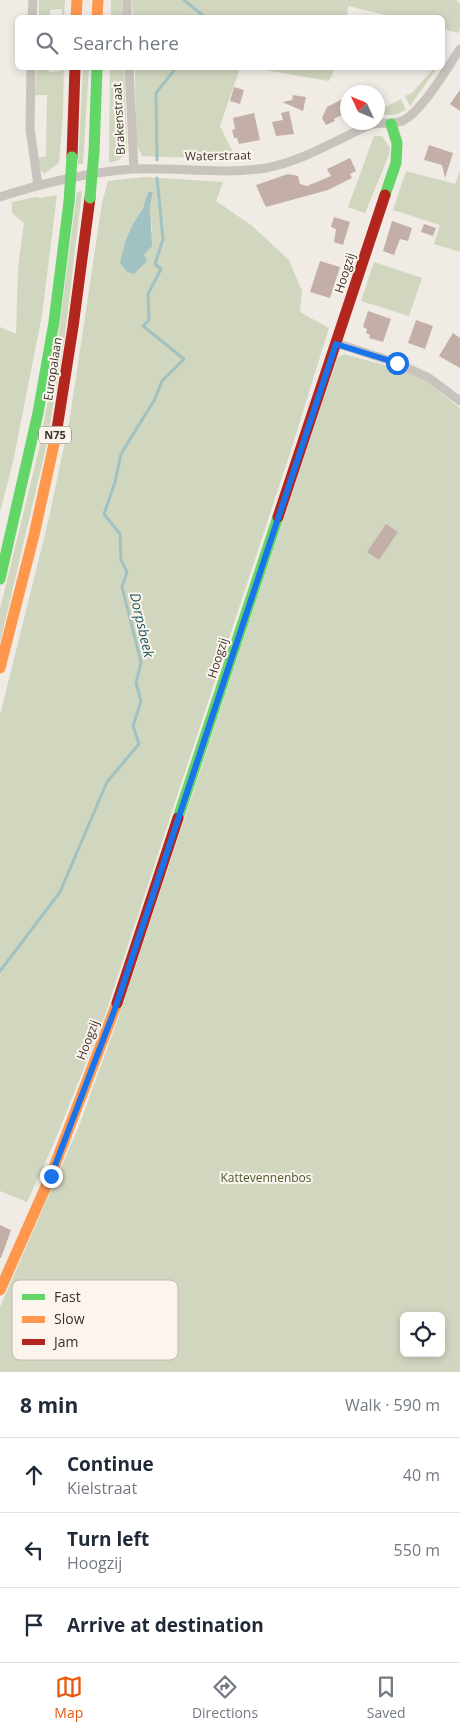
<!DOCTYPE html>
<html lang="en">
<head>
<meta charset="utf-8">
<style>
  body { margin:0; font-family:"Open Sans",sans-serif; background:#f2f2f3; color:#1f2937 }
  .controls { position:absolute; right:15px; bottom:15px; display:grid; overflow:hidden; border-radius:8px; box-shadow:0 2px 8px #0003 }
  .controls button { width:45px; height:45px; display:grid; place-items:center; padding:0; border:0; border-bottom:1px solid #e0e1e3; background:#fff; color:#1f2937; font:25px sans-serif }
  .compass { position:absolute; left:340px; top:85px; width:45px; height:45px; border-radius:50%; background:#fff; box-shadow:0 2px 8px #0003; rotate:314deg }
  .stop { position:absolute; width:15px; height:15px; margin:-11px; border:4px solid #1a73e8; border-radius:50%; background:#fff }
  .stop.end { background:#1a73e8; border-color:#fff; box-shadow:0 1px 5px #0008 }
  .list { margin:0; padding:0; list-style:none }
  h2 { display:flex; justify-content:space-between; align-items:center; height:65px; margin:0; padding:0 20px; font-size:21px }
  h2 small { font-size:16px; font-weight:400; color:#747a83 }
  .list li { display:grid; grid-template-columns:32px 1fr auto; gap:15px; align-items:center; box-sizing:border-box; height:75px; padding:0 20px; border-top:1px solid #e0e1e3 }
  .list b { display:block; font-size:19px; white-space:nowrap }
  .list p { margin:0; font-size:16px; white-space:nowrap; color:#747a83 }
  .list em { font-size:16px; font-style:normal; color:#747a83 }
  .icon { flex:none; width:28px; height:28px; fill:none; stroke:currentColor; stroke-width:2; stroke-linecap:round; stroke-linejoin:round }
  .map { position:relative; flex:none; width:460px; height:1372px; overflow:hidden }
  .search { position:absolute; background:#fff; box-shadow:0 2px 8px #0003; left:15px; right:15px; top:15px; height:55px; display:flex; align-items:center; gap:12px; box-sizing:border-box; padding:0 18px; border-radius:8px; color:#747a83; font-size:19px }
  .sheet { height:290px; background:#fff }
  nav { display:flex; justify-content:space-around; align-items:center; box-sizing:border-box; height:70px; border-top:1px solid #e0e1e3; background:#fff; font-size:14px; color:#747a83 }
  nav a { display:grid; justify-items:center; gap:2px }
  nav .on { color:#ea580c }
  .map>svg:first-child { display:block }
  .green { fill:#d1d6bf; fill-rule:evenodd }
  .water { fill:#a1c2c1 }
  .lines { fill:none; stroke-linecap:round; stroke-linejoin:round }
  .stream { stroke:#a1c2c1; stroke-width:3 }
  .building { fill:#c3afa7 }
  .street { stroke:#c9c3be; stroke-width:9 }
  .fast { stroke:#63d668; stroke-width:11 }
  .slow { stroke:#ff974d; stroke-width:11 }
  .jam { stroke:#b3261e; stroke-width:11 }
  .fast-bridge { stroke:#63d668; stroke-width:11 }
  .route { stroke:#1a73e8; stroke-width:6 }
  .labels { text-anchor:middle; stroke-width:4; stroke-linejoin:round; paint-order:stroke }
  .shield { fill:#fbf5ee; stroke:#756b66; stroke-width:1 }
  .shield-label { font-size:11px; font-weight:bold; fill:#3b302b }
  .street-label { font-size:12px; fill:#3b302b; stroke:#fbf5ee }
  .park-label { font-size:12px; fill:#4a5a2e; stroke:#fbf5ee }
  .water-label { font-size:14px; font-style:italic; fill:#1f5a5e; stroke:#fbf5ee }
  .key { fill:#fbf5ee; stroke:#c1bab4; stroke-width:1 }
  .key-label { font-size:14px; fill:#3b302b }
</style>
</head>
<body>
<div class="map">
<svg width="460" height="1372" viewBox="0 0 460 1372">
  <rect width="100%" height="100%" fill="#f0ebe5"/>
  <path class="green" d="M39,0H65L64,17H62V9L50,10V17L39,18Z
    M111,0H122L123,17L111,18Z
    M132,0H456L460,3V29L458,33L443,29L442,18L394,17L348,6L347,17H133Z
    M37,68H49V72L61,71V68H64L63,113L59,163L44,174L39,168L37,158L46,156L47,95H35Z
    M83,68H89L83,164H78Z
    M110,68H124L127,145V151L119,160L109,163Z
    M135,68H240L220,126L234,154C203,158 173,158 142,156L138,148L136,138Z
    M253,68H335L329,81Z
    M434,68H437L410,106L405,96L412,93Z
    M401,99L406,110L395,115H378V111Z
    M374,136H382L390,148L389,155L365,213L348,207Z
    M406,171L455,184L460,171V252L434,244L440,225L393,210Z
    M144,177L223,182L216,201L251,225L289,260L302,291L300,312L329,328L291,450L105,1015L54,1143L27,1202L0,1191V715L49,518L70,417L102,203L108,181ZM148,192L153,193L150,206L152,230L144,255L133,224L143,208Z
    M82,191L64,343L45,452L0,643V609L39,449L55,362L77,192Z
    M57,195L42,315L13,462L0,512V327L16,334L18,268L24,223L12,213V202L36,197L40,198Z
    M374,262L422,278L409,316L361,301Z
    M344,354L399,369L427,382L460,408V1372H0V1307L79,1126L120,1013L337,358ZM404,1316H441V1353H404Z"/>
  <path class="water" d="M148,192H153L150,206L152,246L144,255L147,261L134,274L127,272L120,263L125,242L133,224L143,208Z"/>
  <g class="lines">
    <path class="stream" d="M184,0L206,18
      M157,160L156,93L176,68
      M0,971L60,892L107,782L139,744L133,726L141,701L136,683L141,662L122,587L127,572L121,560L120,534L104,514L115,482L121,454L155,399L162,381L184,359L143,326L149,320L148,294L161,269L155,264L163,239L157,178"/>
  </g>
  <path class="building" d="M234,87L244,90L240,104L230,101Z
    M460,90V111L450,104Z
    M293,95L306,97L303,111L282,102L292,100Z
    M348,96V112L334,119L335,121L326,125L322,118L327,107Z
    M289,111L294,134L276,136L272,122L283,120L281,113Z
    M254,113L260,140L239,144L237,138H234L232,130L235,129L233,118Z
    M429,145L453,153L445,178L442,165L424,160Z
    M350,158L356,171L350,174L352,178L328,190L266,207L262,199L256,185L288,174L298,176L300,184L307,186L331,176L327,169Z
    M334,217L350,222L343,245L334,242L336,229L331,227Z
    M392,221L412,228L408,241L400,239L394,255L383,251Z
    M424,224L436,228L433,236L421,232Z
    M320,261L340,267L330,298L310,292Z
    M368,311L391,319L383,342L369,338L370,335L366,333L367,329L363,327Z
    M416,320L433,326L425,349L408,343Z
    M453,333L460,338V368L439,356Z
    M386,524L398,532L379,560L367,552Z
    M0,1225L11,1230L1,1258H0Z"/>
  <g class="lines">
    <path class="street" d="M127,0V18
      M32,18L33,0
      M31,68L30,129L38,185
      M129,68L134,169
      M0,197C43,183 88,172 133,169C177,167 222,175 266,168C303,161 336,140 370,125C381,121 393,126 404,120C423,110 447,68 460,49
      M336,343L397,363L429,378L460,401"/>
    <path class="fast" d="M94,152L97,68
      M385,195L396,163L397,143L391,124
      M0,579L38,413L54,322L69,202
      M178,818L278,517"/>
    <path class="slow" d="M76,18L77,0
      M97,18L98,0
      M0,668L34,535L56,435
      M0,1290L51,1175L117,1003"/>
    <path class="jam" d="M72,157L75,68
      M56,435L73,327L90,198
      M278,517L385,195
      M117,1003L178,818"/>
    <path class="fast-bridge" d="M90,198L94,152
      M69,202L72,157"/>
  </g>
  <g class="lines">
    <path class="route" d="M51,1176L116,1006L336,344L397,363"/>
  </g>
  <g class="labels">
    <rect class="shield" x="39" y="426.5" width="32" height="17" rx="4"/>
    <g class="shield-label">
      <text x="55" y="439">N75</text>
    </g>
    <g class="street-label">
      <text transform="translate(119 119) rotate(-93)" y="4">Brakenstraat</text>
      <text transform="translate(218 156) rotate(-1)" y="4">Waterstraat</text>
      <text transform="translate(345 273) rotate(-72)" y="4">Hoogzij</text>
      <text transform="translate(53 369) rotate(-81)" y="4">Europalaan</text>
      <text transform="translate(218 658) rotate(-72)" y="4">Hoogzij</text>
      <text transform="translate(88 1040) rotate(-69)" y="4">Hoogzij</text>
    </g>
    <g class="park-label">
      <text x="266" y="1182">Kattevennenbos</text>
    </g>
    <g class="water-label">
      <text transform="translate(142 625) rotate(77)" y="5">Dorpsbeek</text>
    </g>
  </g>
  <rect x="12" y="1280" width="166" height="80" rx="8" class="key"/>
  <rect x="22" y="1294" width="23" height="6" fill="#63d668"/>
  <rect x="22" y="1316" width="23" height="7" fill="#ff974d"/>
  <rect x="22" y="1339" width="23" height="6" fill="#b3261e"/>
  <g class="key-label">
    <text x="54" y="1302">Fast</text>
    <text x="54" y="1324">Slow</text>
    <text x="54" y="1347">Jam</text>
  </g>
</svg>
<div class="controls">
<button><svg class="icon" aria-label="locate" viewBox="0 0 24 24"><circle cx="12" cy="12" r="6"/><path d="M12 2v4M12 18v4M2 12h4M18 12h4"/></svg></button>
</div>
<svg class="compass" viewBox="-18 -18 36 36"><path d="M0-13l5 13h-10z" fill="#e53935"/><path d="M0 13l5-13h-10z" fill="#747a83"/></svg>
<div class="stop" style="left:397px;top:363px"></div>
<div class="stop end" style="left:51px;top:1176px"></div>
<div class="search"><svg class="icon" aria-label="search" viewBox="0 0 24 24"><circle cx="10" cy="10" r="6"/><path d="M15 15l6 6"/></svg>Search here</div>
</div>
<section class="sheet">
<h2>8 min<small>Walk · 590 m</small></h2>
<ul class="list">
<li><svg class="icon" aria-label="ahead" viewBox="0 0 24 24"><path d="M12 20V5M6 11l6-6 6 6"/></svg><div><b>Continue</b><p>Kielstraat</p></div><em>40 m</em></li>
<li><svg class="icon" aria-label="left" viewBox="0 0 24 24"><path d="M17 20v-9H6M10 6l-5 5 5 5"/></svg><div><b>Turn left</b><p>Hoogzij</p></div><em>550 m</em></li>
<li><svg class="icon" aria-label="arrive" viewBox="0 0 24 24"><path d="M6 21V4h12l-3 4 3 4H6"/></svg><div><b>Arrive at destination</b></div></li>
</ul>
</section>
<nav>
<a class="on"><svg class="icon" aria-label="map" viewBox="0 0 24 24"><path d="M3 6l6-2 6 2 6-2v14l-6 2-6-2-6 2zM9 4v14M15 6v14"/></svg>Map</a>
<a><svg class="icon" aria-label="directions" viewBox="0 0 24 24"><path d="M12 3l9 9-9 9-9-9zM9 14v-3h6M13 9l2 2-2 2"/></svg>Directions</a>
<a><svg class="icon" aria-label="saved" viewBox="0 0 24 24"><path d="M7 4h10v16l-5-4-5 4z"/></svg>Saved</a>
</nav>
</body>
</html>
